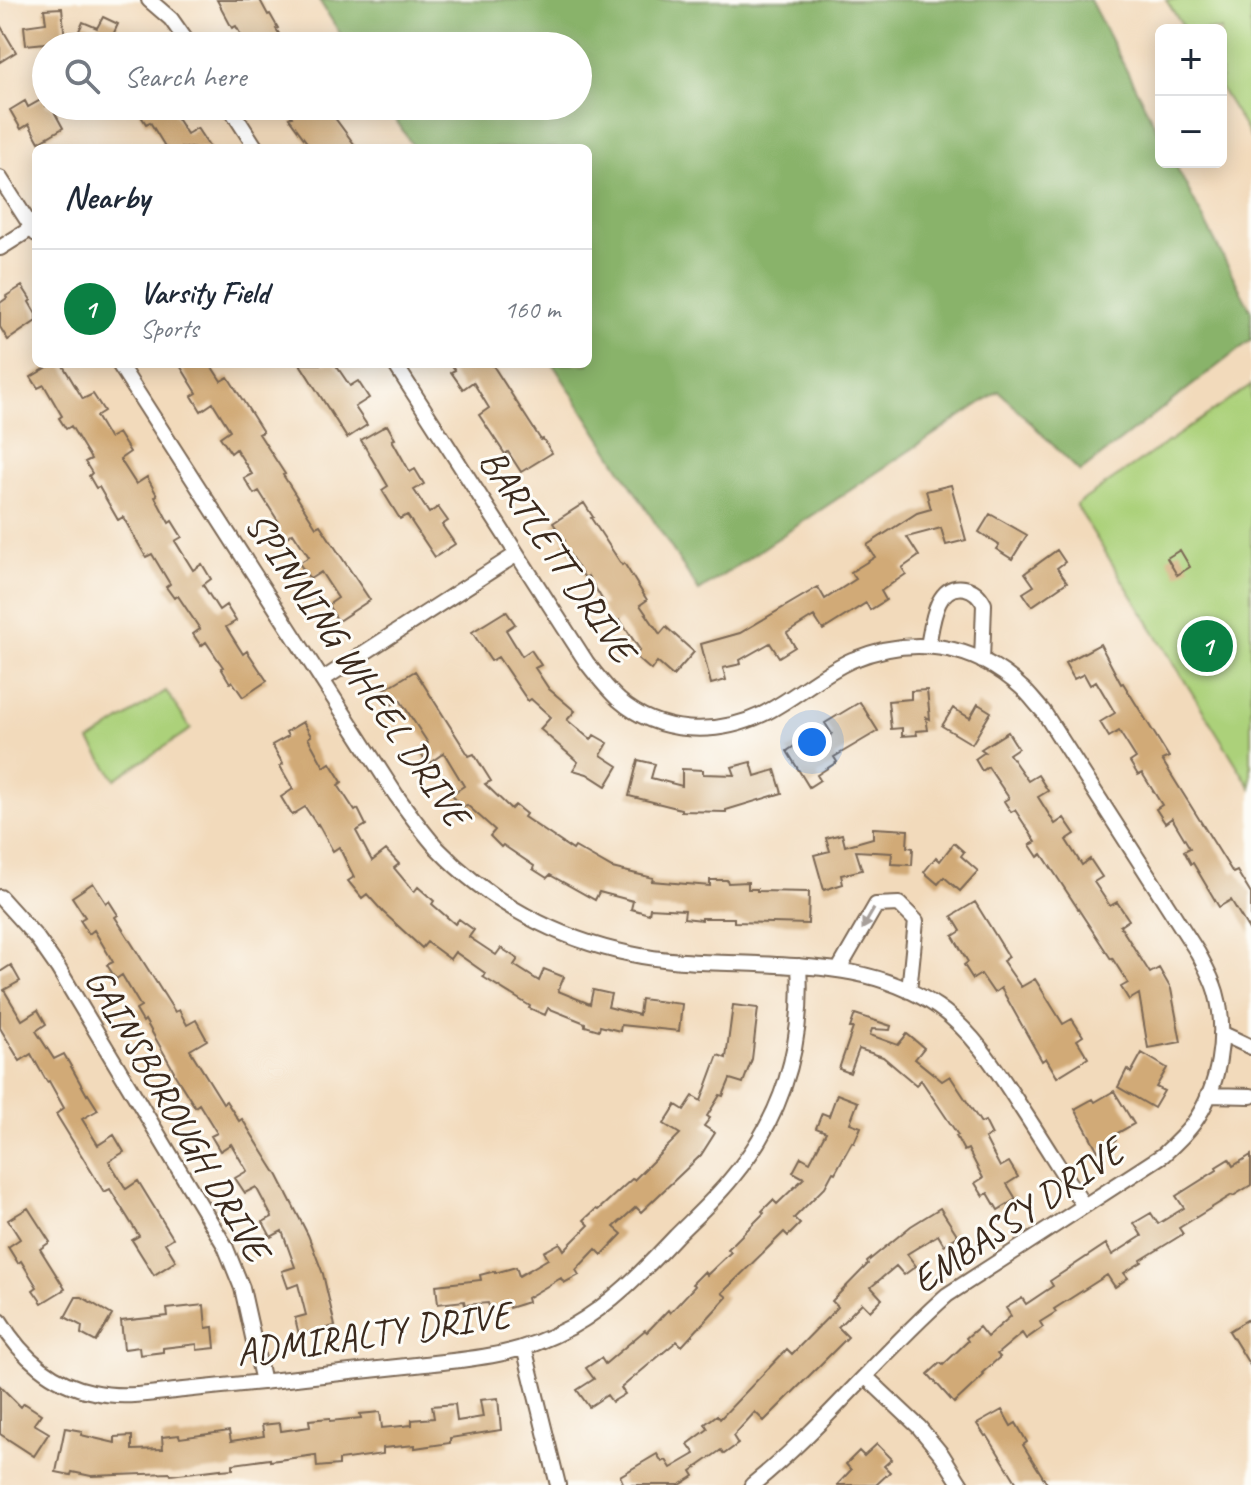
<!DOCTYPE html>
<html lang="en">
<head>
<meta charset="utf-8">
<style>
  body { margin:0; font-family:Caveat,sans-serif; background:#f6f6f7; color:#1f2937 }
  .controls { position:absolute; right:24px; top:24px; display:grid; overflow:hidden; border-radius:12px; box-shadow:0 4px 20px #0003 }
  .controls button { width:72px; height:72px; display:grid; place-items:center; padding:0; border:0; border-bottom:2px solid #e0e1e3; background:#fff; color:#1f2937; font:40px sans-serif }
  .you { position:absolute; left:812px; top:742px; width:28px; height:28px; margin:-20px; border:6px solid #fff; border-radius:50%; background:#1a73e8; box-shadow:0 0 0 12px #1a73e833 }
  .badge { display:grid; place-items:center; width:52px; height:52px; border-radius:50%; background:#0b8043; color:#fff; font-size:26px; font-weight:700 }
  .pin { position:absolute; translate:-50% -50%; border:4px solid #fff; box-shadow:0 2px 8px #0006 }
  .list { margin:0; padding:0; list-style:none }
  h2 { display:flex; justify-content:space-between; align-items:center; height:104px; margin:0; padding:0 32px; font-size:34px }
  h2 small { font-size:26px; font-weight:400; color:#747a83 }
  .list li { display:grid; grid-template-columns:52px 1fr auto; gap:24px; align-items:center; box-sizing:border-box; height:120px; padding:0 32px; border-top:2px solid #e0e1e3 }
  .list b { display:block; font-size:30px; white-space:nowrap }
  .list p { margin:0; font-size:26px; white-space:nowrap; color:#747a83 }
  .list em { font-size:26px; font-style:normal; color:#747a83 }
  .icon { flex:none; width:44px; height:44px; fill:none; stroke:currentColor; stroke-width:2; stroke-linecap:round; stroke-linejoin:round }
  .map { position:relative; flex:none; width:1251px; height:1485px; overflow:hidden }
  .search { position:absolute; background:#fff; box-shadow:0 4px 20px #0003; left:32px; top:32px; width:560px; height:88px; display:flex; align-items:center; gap:20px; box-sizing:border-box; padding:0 28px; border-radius:44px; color:#747a83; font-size:30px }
  .panel { position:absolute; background:#fff; box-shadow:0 4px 20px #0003; left:32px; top:144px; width:560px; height:224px; border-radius:12px }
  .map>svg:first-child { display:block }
  .green { fill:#acd17a; stroke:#747e4c; stroke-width:2 }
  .forest { fill:#89b36a; stroke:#626e44; stroke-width:2 }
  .building { fill:#d1aa77 }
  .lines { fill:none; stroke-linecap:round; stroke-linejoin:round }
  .street-casing { stroke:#7b6855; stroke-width:18 }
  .street { stroke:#fff; stroke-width:14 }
  .oneway { fill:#a79f9a }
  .labels { text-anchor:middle; stroke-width:6; stroke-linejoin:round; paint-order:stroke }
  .street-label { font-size:38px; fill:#3b2a1e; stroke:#fdfcf7 }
</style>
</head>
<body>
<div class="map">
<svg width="1251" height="1485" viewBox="0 0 1251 1485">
  <rect width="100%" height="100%" fill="#fdfcf7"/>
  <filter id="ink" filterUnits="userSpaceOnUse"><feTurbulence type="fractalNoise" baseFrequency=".0125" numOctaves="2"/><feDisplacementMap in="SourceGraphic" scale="16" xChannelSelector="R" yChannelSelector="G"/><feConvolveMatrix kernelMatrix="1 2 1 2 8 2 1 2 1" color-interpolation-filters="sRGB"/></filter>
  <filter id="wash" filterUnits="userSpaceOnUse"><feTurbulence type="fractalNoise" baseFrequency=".006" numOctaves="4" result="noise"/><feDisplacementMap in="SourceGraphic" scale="32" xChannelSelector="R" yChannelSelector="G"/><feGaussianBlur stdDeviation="1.8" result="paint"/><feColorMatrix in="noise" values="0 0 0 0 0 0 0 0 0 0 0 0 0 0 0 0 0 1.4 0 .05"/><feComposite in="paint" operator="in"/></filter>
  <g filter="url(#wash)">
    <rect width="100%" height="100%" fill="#f2dabb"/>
    <path class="green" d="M1166,0H1251V138L1221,89V30H1185Z
      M1251,385V788L1076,505Z
      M166,691L191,729L115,779L90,741Z"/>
    <path class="forest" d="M319,0H1090L1161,137V162H1174L1251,311V340L1080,472L999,391L699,591L553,364H588V148H414L387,106H578V46H348Z"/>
    <g id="blocks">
      <path class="building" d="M217,0H260L268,15L270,14L278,28L276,29L287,46H247L236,26L232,28Z
        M62,8L65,41L26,45L24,26L46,23L44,9Z
        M103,17L118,24L108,46H72L83,22L97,28Z
        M0,25L16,52L0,62Z
        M46,97V106H51L63,128L39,142L29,124L21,129L10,110L25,101L28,107Z
        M150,106H169L187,134L197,128L210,148H166L150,122L146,124L139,113Z
        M285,106H326L357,148H311L289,118L292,117Z
        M22,286L31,300L29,302L36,314V321L8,340L0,327V303L7,298L6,296Z
        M53,364H62L83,399L93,394L104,411L96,416L109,438L118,433L130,452L120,459L136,484L147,477L157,495L155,497L169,523L172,521L182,537L175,541L193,570L202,564L211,579L203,585L219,610L226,605L236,621L226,627L243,654L247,651L267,681L243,697L232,681L230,683L221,668L223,667L206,642L201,646L193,634L200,629L178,596L174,598L166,587L170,584L152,554L146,557L123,517L118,520L99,487L96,488L89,476L92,473L85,462L91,459L71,426L66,429L59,418L62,416L44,385L38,388L31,377Z
        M179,364H210L221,381L228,377L263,432L259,434L285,474L283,475L316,527L320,525L370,600L338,621L328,605L338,598L321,572L310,579L299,563L309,557L293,533L284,539L273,524L278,521L259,491L254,494L244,478L252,474L236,449L231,453L220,437L230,430L213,403L201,411L192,396L197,393Z
        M300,364H335L350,386L358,381L369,398L355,407L367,425L347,438Z
        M451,364H492L541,440L543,439L552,453L521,472L508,452L505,454L479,415L489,408L473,382L463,389L451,372L455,370Z
        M387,425L395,439L392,440L410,472L415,469L424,484L414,490L429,513L438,507L448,521L442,525L455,544L435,557L407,515L400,519L382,490L388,486L361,440Z
        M951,485L966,540L946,545L941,528L907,537L919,556L902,568L906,574L881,591L886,600L870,610L866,603L823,630L814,616L787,633L795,647L779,657L770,643L740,660L741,664L723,668L726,680L711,684L701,644L740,633L818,587L825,599L856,579L851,572L875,557L867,545L917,513L931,509L926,491Z
        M584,503L593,517L591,518L622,565L624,563L647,600L640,605L660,634L666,627L694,652L673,676L657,662L651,670L635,656L640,650L620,620L613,625L601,606L605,604L588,576L585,578L562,543L565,541L553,523Z
        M990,514L1027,535L1012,559L996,549L999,545L979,532Z
        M1057,550L1065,562L1057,568L1067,582L1032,606L1023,593L1034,586L1025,573Z
        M1180,550L1190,567L1177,575L1167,558Z
        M506,611L515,624L506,630L522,656L531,650L541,665L535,668L549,689L575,711L567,720L591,740L594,735L608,743L601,755L618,766L606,786L587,774L573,770L578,762L540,729L551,717L531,699L528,701L498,657L491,661L472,632Z
        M1100,644L1121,684L1123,683L1169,757L1162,760L1233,873L1237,871L1251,894V933L1231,900L1219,907L1193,863L1191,864L1184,851L1190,848L1172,818L1165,823L1156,809L1162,805L1142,773L1138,775L1130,762L1136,758L1119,731L1109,737L1100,722L1115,713L1096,681L1090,685L1084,674L1074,679L1065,663Z
        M415,671L469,756L474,754L491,781L485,784L511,809L515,805L526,814L524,817L573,850L575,847L612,868L653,878L652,881L710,886V880H727L728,883L748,882V889H757V891L809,892L808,924L734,922V918H702V920L684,918L685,910L650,908L649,914L631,909L633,901L599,892L595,900L550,875L547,878L533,869L534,866L503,845L501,847L490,836L495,830L467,805L461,808L452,794L464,786L444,753L428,764L419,750L428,743L400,700L391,705L382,691Z
        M927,690L930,719L926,717L928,730L916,731L917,735L902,736V728L891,729L888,701L911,699V691Z
        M860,702L878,731L834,757L837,762L817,775L820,780L809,787L787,751L799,743L805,752L832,734L825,723Z
        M978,704L991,712L972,744L942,726L953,708L970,718Z
        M303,722L311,736L308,738L324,767L330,763L342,782L338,785L355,811L358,809L366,825L356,831L372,861L386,850L399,864L394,868L414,892L418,887L434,901L432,904L455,924L459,919L474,930L469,937L496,955L501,948L518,959L514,965L539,981L544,969L564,977L558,991L590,1004L593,990L611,994L608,1007L639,1015L641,999L682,1004L679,1031L621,1025L620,1031L600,1026L599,1030L585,1026V1023L548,1008L545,1015L529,1008L530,1006L483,977L485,973L455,952L450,959L427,942L422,948L383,912L367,894L362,898L348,881L354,877L339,847L333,851L318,824L317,825L305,807L292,815L281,797L293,789L280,766L283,764L272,745L288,736L286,732Z
        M1008,732L1018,748L1009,754L1028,781L1038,775L1048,791L1038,797L1055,824L1064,818L1075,834L1066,840L1082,865L1090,859L1102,877L1094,882L1110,906L1117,902L1129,920L1120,926L1150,973L1159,968L1171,989L1181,1042L1148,1048L1139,994L1129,1000L1121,987L1128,983L1112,958L1111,959L1042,854L1038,857L1030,845L1036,842L1015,810L1011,812L1004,801L1009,798L988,767L982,771L975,759L985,752L981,749Z
        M638,760L655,764L651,778L682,786V769L703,770V774L735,775L732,767L751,762L755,776L775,770L782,793L726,810V812L681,811V809L629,796Z
        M873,828L908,830L907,847L913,848L912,865L891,864L892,853L856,851L862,870L841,875L843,884L824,890L814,855L830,851L826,838L842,834L845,846L873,838Z
        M954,843L964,852L961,856L978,871L960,891L944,877L938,884L924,872L936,857L940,861Z
        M93,883L106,903L109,901L118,915L115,917L175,1012L179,1010L187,1025L196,1020L207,1040L190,1050L223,1103L226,1101L239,1121L242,1119L278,1176L308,1235L323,1274L335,1326L299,1335L295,1318L306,1315L298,1284L288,1288L282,1271L295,1267L282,1231L271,1237L263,1222L272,1217L256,1187L245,1193L235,1178L247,1171L231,1144L220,1151L211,1136L217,1133L199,1104L195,1107L173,1072L174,1071L145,1020L143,1022L136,1010L141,1007L122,975L116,979L107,965L113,962L94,930L89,934L80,920L85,917L72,897Z
        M975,902L1009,957L1003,961L1021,987L1035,979L1063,1024L1072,1019L1083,1036L1077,1040L1088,1058L1057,1077L1046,1058L1042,1061L1001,988L994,993L981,974L973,979L964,965L968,962L953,936L961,931L952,916Z
        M11,965L20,981L4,990L22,1020L38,1010L46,1024L36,1031L54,1059L64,1054L87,1095L88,1094L98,1110L82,1119L98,1145L114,1135L124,1152L109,1161L126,1189L138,1181L173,1238L165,1243L176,1261L154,1275L132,1240L139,1236L110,1189L104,1192L56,1114L64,1108L49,1081L47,1082L31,1054L20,1061L0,1028V972Z
        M733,1005L758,1008L752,1059L743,1083L730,1079L723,1096L720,1095L707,1116L710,1118L704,1126L715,1133L701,1155L641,1212L636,1207L614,1227L622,1234L602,1255L596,1249L576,1270L579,1275L564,1283L561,1278L527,1298L528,1302L509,1308L508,1303L490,1309L488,1303L465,1305L464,1301L438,1304L436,1285L481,1280L480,1275L495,1271V1273L516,1267L519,1276L548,1259L544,1252L560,1243L564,1250L589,1225L584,1220L596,1209L598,1210L632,1179L634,1180L680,1134L664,1124L676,1105L684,1110L693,1096L701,1101L718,1055L726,1058Z
        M855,1014L891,1026L890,1030L872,1029L870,1035L898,1045L907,1034L924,1048L915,1059L942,1081L950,1076L981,1123L985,1121L992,1135L985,1138L1000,1167L1009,1162L1018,1177L1007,1184L1016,1199L998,1210L988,1193L983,1196L975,1183L983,1178L968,1149L964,1151L956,1136L958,1135L921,1080L916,1085L883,1057L859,1049L850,1073L839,1069L853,1028H850Z
        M1142,1053L1167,1068L1156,1087L1164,1091L1154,1108L1118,1087L1127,1069L1131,1073Z
        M1114,1091L1134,1124L1114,1135L1116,1140L1098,1151L1075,1109L1093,1099L1095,1102Z
        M837,1094L858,1102L850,1123L861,1127L854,1143L852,1142L835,1173L833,1172L825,1187L794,1218L800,1224L788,1236L784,1232L722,1293L727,1297L682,1346L677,1341L621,1388L625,1394L612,1402L607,1395L589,1407L577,1390L594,1379L586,1368L601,1358L605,1364L645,1330L647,1332L668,1310L670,1313L695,1286L692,1284L704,1272L707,1275L731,1252L728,1249L764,1213L762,1211L773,1200L777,1204L804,1178L793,1172L801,1157L810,1162L826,1132L816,1128L822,1113L829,1116Z
        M1251,1155V1185L1233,1196L1232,1195L1179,1228L1183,1234L1141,1260L1142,1262L1124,1273L1128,1278L1115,1287L1107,1275L1054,1309L1056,1312L1040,1322L1043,1327L1026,1339L1022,1333L997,1354L1000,1357L982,1373L984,1375L954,1403L928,1374L940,1363L943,1365L968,1341L966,1338L979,1327L987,1337L1011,1316L1006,1308L1022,1298L1026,1304L1053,1286L1050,1281L1106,1244L1112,1255L1142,1236L1134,1223L1151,1213L1158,1224L1184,1208L1176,1196L1217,1170L1216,1167L1229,1159L1233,1166Z
        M28,1208L50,1242L40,1249L65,1289L42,1303L33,1290L37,1287L21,1261L18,1263L8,1247L20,1239L8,1220Z
        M940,1208L958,1236L944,1245L938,1235L907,1254L916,1266L904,1275L896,1266L871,1287L882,1299L870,1311L862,1303L838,1327L848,1337L764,1421L755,1412L733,1436L738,1444L724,1454L721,1450L691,1471L694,1476L680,1485H624L620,1476L657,1454L662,1462L666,1460L671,1468L695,1454L688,1444L708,1429L705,1424L717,1415L720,1419L787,1349L792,1354L838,1307L832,1301L868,1264L867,1262L911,1226Z
        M76,1297H82L112,1315L96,1342L81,1334L82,1326L65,1317Z
        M204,1305L206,1328L213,1327L215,1348L197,1350V1344L163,1348V1352L140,1355L139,1347L124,1349L121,1321L168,1316L167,1309Z
        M1247,1320L1251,1327V1367L1229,1331Z
        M0,1386L21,1407L24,1403L41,1414L34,1424L49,1433L34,1456L0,1434Z
        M498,1398L501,1430L450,1438V1443L415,1448V1445L383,1448V1454L339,1460V1465L317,1467L316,1455L270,1461V1459L233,1464V1469L221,1470V1469L171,1475L170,1473L91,1476L72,1472L71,1475L56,1472L65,1428L82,1431L81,1435L115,1443V1437L132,1436V1450L163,1449L162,1437L179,1435L180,1438L229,1431L231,1441L264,1436L262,1425L280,1423L281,1431L310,1427L309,1420L330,1418V1421L361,1418L360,1414L380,1412L382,1428L412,1425V1420L434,1418L432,1406L455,1404L457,1421L483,1417L480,1400Z
        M1002,1410L1011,1426L1016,1423L1027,1442L1023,1445L1048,1485H1018L987,1435L985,1436L977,1424Z
        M877,1444L892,1459L884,1466L890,1472L876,1485H837L851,1470L846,1464L859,1451L864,1456Z"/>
    </g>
  </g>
  <g filter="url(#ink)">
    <use href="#blocks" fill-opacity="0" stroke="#7b6855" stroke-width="2"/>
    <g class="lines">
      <g class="street-casing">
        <path id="street" d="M149,0L171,19L190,46
          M229,106L256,148
          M0,178L36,234
          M0,248L32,228
          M119,364L396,795C409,813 422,831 437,848C489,902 557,939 631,954C672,963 716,962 758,964C823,967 882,969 938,1007C975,1033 998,1072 1022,1109C1043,1141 1063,1174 1084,1206
          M395,364L587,663C597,676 607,689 619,700C659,735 717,736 763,714C794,699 820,674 852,660C912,635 974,643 1022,688C1030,695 1036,704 1043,711L1198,953C1205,966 1212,978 1216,992C1228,1035 1219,1088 1193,1124C1184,1136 1174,1145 1163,1155L947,1295C879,1355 823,1428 752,1485
          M928,646C932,626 935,582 965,588C975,590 980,596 984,604L982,661
          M322,680L517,554
          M0,897L37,938L58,968L225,1246L242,1288L263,1382
          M839,969L876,905L899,904L916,921L909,991
          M1221,1033L1251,1047
          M1208,1095L1251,1096
          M0,1321C21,1356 52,1384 93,1392C123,1399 154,1393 184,1390C224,1386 264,1382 304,1377C344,1373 385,1368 425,1364C451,1361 477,1359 503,1353C526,1348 550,1338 571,1327C612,1304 644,1270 676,1236C694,1218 714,1200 731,1179C783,1117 804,1047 799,966
          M524,1347L558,1485
          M865,1376L919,1427L942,1455L961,1485"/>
      </g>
      <use href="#street" class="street"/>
    </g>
    <defs><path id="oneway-solid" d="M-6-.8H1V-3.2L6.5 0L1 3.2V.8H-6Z" transform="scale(2)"/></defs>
    <use class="oneway" href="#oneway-solid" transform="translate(868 919) rotate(120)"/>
  </g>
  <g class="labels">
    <g class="street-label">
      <text transform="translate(558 555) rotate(56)" y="13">BARTLETT DRIVE</text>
      <text transform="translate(358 669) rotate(56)" y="13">SPINNING WHEEL DRIVE</text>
      <text transform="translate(178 1114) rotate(60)" y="13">GAINSBOROUGH DRIVE</text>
      <text transform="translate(1017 1215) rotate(-34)" y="13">EMBASSY DRIVE</text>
      <text transform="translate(373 1333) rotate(-8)" y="13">ADMIRALTY DRIVE</text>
    </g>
  </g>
</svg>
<div class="controls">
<button>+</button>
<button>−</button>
</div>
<div class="you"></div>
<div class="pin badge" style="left:1207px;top:646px">1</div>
<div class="search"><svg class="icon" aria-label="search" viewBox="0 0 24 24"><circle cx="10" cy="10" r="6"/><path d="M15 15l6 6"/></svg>Search here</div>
<section class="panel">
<h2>Nearby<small></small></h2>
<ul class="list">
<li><span class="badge">1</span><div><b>Varsity Field</b><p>Sports</p></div><em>160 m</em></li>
</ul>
</section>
</div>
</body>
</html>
